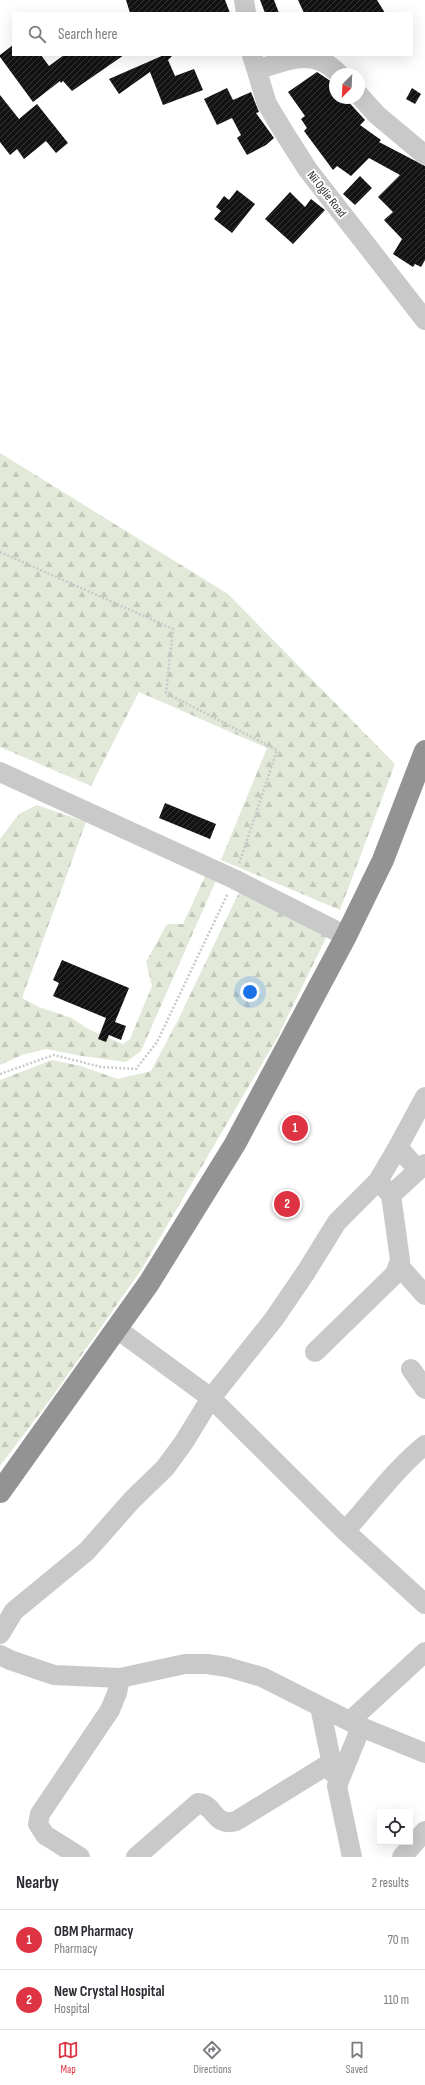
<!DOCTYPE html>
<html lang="en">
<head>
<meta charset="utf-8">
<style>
  body { margin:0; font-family:"Sofia Sans Condensed",sans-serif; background:#f7f7f7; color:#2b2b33 }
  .controls { position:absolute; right:12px; bottom:12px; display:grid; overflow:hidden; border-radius:0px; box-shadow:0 4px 16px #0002 }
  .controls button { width:36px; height:36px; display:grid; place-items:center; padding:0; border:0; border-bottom:1px solid #e1e1e2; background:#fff; color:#2b2b33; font:20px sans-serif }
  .compass { position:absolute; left:329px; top:68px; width:36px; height:36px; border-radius:50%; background:#fff; box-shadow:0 4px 16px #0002; rotate:204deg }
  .you { position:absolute; left:250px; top:992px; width:14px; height:14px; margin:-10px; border:3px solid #fff; border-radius:50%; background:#1a73e8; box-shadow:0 0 0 6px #1a73e833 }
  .badge { display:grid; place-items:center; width:26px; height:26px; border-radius:50%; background:#de3342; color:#fff; font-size:13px; font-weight:700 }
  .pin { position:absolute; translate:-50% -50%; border:2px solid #fff; box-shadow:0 1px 4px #0006 }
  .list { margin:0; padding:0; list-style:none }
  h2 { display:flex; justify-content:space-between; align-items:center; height:52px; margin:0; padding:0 16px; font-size:17px }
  h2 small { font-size:13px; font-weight:400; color:#7c7c81 }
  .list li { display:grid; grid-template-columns:26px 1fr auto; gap:12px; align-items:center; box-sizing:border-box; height:60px; padding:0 16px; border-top:1px solid #e1e1e2 }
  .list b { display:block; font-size:15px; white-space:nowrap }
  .list p { margin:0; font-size:13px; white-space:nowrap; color:#7c7c81 }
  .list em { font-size:13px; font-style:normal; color:#7c7c81 }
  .icon { flex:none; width:22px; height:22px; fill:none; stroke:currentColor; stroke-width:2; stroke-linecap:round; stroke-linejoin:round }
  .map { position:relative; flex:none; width:425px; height:1857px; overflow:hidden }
  .search { position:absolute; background:#fff; box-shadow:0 4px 16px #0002; left:12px; right:12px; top:12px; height:44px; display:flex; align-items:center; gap:10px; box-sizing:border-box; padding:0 14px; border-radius:0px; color:#7c7c81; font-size:15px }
  .sheet { height:172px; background:#fff }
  nav { display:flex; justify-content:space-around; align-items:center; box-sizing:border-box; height:56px; border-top:1px solid #e1e1e2; background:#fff; font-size:11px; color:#7c7c81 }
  nav a { display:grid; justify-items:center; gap:2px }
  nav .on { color:#de3342 }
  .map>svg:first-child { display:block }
  .forest { fill:url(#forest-firs) }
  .building { fill:url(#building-hatch) }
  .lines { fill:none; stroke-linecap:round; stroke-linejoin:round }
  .path { stroke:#c9c9c9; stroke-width:2.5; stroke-dasharray:2 2; stroke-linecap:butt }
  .minor { stroke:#c9c9c9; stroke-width:20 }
  .highway { stroke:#939393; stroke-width:22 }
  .labels { text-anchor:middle; stroke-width:4; stroke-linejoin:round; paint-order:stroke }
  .street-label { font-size:12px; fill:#2c2c2c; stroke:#fff }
</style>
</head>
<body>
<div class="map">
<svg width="425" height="1857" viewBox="0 0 425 1857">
  <defs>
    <pattern id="forest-firs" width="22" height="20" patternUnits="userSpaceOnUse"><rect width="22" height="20" fill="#e2e9d9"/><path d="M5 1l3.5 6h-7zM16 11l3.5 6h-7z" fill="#c2c8ba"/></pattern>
    <pattern id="building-hatch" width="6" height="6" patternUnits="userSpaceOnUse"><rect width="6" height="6" fill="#131313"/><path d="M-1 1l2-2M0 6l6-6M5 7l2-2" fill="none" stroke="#363636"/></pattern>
  </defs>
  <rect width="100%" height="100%" fill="#fff"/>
  <path class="forest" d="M0,453L228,594L395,764L340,910L221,860L267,748L139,692L91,786L0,747Z
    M37,805L86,822L22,998L39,1007L72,1018L88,1029L123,1044L130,1039L152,986L146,962L167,924H183L207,872L217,878L141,1051L126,1062L82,1056L46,1049L22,1055L0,1065V839L19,814Z
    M241,888L329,932L276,1040L141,1270L55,1393L0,1466V1080L52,1060L81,1066L118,1079L151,1071L179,1018Z"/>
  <path class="building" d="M126,0H225L230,13H130Z
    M260,0H274L279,13H265Z
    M298,0H377L385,13H304Z
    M13,45V55H41L49,66L64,55H124L72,91L63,81L61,83L60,81L33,102L0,57V55Z
    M164,55H173L168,60L175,76L194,69L203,90L163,105L150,72L119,94L109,79Z
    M317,72L335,84V98H345L365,120L360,125L381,140L379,142L425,166V260L421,267L415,264L413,267L393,254L402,239L384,220L393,212L378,197L400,175L369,158L351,176L337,166L333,170L304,131L307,128L301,119L305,116L288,92Z
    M227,88L233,100L251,92L259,112L256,113L274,138L266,145L247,155L237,138L241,135L232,118L217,125L204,99Z
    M412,88L421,94L415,104L406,99Z
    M0,95L19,119L37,104L68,143L56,153L46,141L24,159L17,149L10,155L0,142Z
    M360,176L372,188L355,205L343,194Z
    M237,190L255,204L232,233L214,219L221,211L216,207L224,196L229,200Z
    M290,192L305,207L311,199L325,210L293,244L265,219Z
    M165,803L216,824L210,839L159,818Z
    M62,960L129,988L115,1022L126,1026L121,1040L109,1035L106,1042L98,1039L106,1018L53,996L59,983L53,980Z"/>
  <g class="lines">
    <path class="path" d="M0,552L173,629L166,693L277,750L239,864
      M0,1074L54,1055L101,1067L136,1069L157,1042L228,893"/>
    <path class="minor" d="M244,0L246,13
      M252,55L267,104L285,134L308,170L425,320
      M257,70C287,60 314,47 339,74
      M359,95L377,115L425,155
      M0,772L234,879L346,936
      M418,1170L398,1147L425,1097
      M378,1181L398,1147
      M399,1266L425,1295
      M117,1329L211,1398L345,1531L425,1604
      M315,1352L395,1274L400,1260L391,1195
      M411,1369L425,1389
      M345,1531C372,1502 394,1470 425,1445
      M0,1634L14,1611L87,1551L132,1500L165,1468L184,1442L211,1398L274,1319L306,1272L337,1222L378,1181L391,1195L425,1164
      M0,1655L10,1660L54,1675L120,1678L185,1664H207L227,1667L262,1677L361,1727L425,1753
      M320,1707L334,1774
      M350,1721L425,1652
      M80,1857L45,1835L38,1824L40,1814L110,1710L117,1693L120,1678
      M136,1857L198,1803C215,1804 214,1828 236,1821L332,1762
      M352,1857L337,1786L361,1727
      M402,1857L425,1831"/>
    <path class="highway" d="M0,1492L149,1283L235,1144L346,936L383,860L425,751"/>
  </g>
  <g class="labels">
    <g class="street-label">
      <text transform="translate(327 194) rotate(52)" y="4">Nii Oglie Road</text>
    </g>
  </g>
</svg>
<div class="controls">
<button><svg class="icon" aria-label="locate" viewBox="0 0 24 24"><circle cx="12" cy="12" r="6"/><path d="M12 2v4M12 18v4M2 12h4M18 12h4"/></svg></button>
</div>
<svg class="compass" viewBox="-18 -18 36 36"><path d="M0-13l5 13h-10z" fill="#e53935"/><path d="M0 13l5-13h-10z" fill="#7c7c81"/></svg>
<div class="you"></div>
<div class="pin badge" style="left:295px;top:1128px">1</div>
<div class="pin badge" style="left:287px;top:1204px">2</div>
<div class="search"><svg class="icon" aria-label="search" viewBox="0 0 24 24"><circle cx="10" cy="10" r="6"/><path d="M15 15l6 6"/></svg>Search here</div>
</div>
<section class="sheet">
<h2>Nearby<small>2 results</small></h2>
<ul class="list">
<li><span class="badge">1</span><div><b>OBM Pharmacy</b><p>Pharmacy</p></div><em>70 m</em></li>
<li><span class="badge">2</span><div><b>New Crystal Hospital</b><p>Hospital</p></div><em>110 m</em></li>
</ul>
</section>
<nav>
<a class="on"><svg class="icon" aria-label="map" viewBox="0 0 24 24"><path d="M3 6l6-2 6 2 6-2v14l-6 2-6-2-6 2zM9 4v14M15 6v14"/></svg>Map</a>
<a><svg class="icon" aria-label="directions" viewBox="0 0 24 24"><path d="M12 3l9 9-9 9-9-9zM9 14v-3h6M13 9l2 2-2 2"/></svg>Directions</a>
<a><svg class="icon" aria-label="saved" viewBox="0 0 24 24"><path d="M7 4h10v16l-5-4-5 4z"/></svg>Saved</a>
</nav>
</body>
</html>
